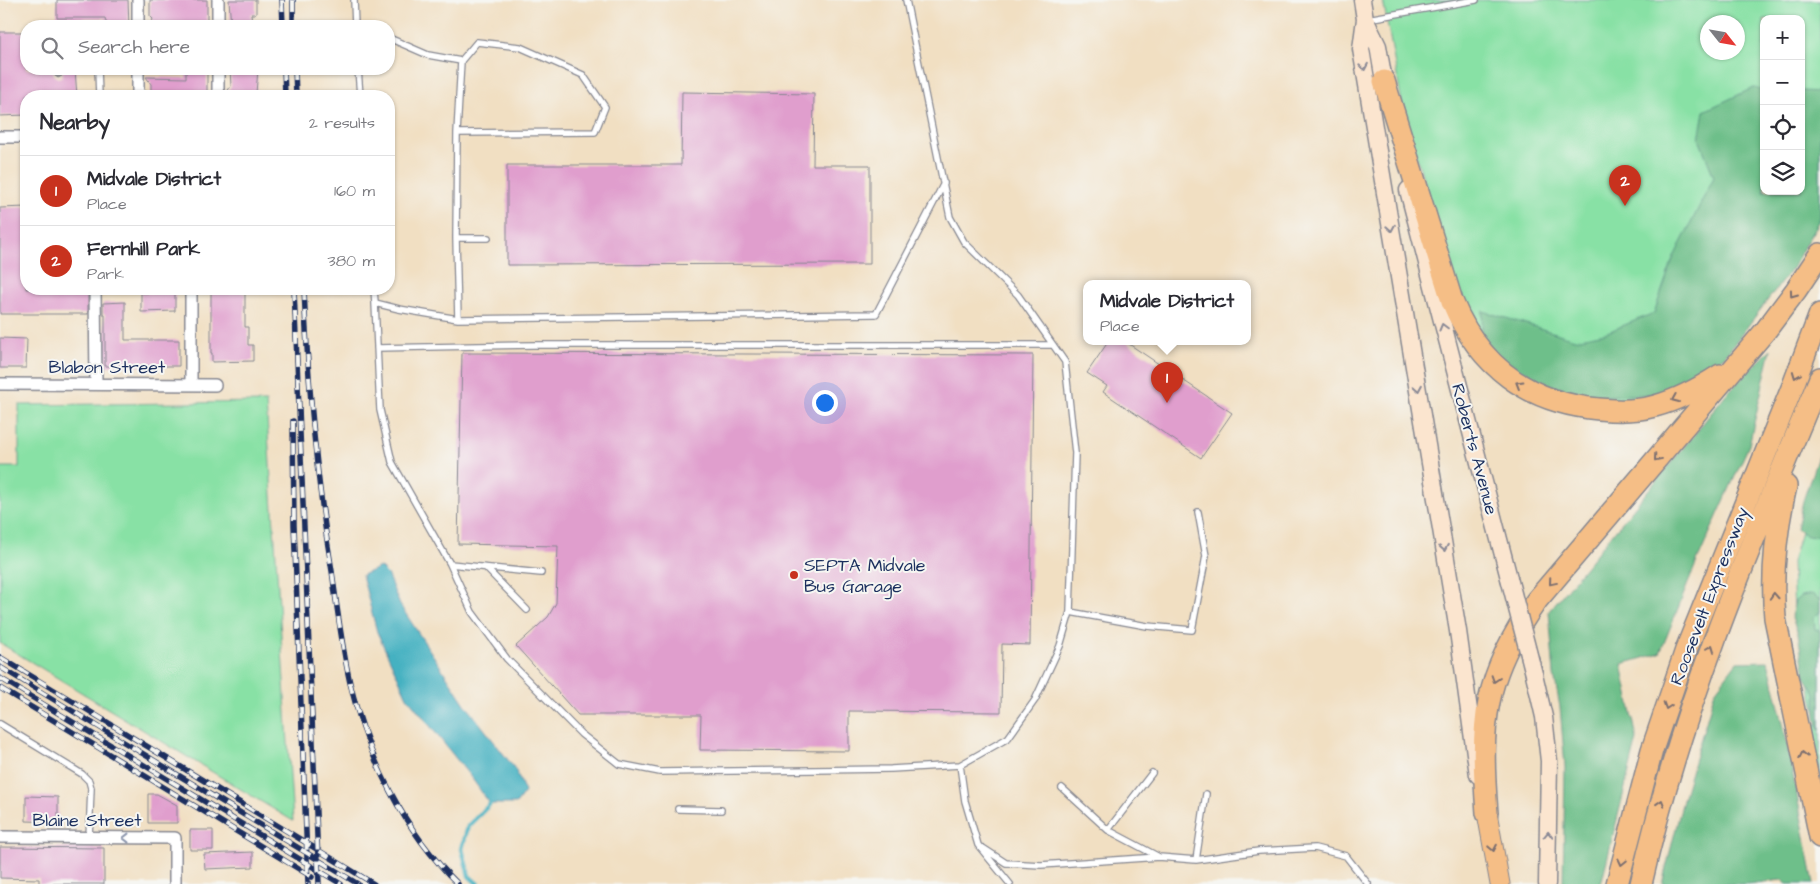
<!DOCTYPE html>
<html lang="en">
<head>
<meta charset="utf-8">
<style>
  body { margin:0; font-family:"Architects Daughter",sans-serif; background:#f7f7f7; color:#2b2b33 }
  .controls { position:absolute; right:15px; top:15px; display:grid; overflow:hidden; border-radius:10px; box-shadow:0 1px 4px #0004 }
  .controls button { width:45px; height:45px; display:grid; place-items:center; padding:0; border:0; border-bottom:1px solid #e1e1e2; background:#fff; color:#2b2b33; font:25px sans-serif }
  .compass { position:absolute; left:1700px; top:15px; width:45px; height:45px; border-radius:50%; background:#fff; box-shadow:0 1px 4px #0004; rotate:121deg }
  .you { position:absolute; left:824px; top:402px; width:18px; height:18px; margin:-12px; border:4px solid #fff; border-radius:50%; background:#1a73e8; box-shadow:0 0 0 8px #1a73e833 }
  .badge { display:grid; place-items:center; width:32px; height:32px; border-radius:50%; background:#c8321e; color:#fff; font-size:16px; font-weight:700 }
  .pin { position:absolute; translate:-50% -41px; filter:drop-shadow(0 1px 2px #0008) }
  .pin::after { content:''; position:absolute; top:26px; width:18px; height:15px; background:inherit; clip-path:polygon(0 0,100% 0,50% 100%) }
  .popup { position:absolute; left:1083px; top:280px; width:168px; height:65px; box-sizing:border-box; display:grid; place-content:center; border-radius:10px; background:#fff; filter:drop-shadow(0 1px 4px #0005); font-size:16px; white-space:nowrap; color:#7c7c81 }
  .popup b { font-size:19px; color:#2b2b33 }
  .popup::after { content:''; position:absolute; left:50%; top:100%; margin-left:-10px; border:10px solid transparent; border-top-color:#fff }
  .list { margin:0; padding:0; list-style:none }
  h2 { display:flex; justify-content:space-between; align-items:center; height:65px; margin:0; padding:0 20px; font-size:21px }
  h2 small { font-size:16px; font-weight:400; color:#7c7c81 }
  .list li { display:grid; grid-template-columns:32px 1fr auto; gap:15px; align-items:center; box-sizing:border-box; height:70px; padding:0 20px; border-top:1px solid #e1e1e2 }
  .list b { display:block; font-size:19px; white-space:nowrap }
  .list p { margin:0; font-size:16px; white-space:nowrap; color:#7c7c81 }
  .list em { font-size:16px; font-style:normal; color:#7c7c81 }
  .icon { flex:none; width:28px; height:28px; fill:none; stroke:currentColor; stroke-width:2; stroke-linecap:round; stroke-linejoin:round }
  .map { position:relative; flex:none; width:1820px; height:884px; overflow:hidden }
  .search { position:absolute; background:#fff; box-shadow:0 1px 4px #0004; left:20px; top:20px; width:375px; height:55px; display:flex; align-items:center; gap:12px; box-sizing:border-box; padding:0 18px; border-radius:20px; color:#7c7c81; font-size:19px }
  .panel { position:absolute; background:#fff; box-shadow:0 1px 4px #0004; left:20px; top:90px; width:375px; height:205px; border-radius:20px }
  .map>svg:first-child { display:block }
  .green { fill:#88e1a5; stroke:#528882; fill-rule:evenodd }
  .forest { fill:#6ebf8a; stroke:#447774 }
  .water { fill:#44b1c1; stroke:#307090 }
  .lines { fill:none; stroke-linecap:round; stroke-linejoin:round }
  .stream { stroke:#44b1c1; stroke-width:4.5 }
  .building { fill:#e09ecd }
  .lane-casing { stroke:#868790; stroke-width:8 }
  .street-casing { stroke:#868790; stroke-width:14 }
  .secondary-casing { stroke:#868790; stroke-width:19 }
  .primary-casing { stroke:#868790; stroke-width:21 }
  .highway-casing { stroke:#868790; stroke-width:24 }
  .lane { stroke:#fff; stroke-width:5.5 }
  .street { stroke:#fff; stroke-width:11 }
  .secondary { stroke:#fbe5cf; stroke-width:16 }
  .primary { stroke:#f5be86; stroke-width:19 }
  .highway { stroke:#f5be86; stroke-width:21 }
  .rail-casing { stroke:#1b2f5e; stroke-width:5.5 }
  .rail { stroke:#f6f6f2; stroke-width:4; stroke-dasharray:11; stroke-linecap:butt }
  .secondary-bridge-casing { stroke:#868790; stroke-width:19; stroke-linecap:butt }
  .secondary-bridge { stroke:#fbe5cf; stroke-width:16 }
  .oneway { stroke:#8b8a96 }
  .oneway2 { stroke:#7d6f70 }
  .oneway3 { stroke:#8d97ae }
  .poi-dot { fill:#c8321e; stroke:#f6f6f2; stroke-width:2 }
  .labels { text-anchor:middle; stroke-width:4; stroke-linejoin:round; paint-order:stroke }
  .street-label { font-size:18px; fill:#1b2f5e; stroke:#f6f6f2 }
  .poi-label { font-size:18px; fill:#1b2f5e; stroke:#f6f6f2; text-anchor:start }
</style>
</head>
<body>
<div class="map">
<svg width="1820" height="884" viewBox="0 0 1820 884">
  <rect width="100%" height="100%" fill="#f6f6f2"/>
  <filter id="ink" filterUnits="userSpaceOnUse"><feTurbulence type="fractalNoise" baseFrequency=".02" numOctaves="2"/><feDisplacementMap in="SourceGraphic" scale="10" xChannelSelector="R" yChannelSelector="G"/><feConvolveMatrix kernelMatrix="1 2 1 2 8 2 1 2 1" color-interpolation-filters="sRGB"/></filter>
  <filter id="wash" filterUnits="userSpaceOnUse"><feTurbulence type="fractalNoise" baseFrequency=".0096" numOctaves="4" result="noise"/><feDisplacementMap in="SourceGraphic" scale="20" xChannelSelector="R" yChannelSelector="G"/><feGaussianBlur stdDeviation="1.12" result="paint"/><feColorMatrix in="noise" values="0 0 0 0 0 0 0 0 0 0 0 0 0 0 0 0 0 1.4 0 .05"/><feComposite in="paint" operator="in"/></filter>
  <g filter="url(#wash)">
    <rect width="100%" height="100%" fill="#f1dfc2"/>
    <path class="green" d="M1383,0H1820V221L1791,266L1697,369L1667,392L1654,399L1611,405L1517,376L1463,312L1410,135L1402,103ZM1764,19H1801V191H1764ZM1708,22H1738V52H1708Z
      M266,402L293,821L0,643V467H19V405Z
      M1820,469V776L1809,727L1818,723L1794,614L1792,562Z"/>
    <path class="forest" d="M1753,88L1764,89V191H1801V91L1820,92V218L1793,267L1725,356L1658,394L1573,397L1521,377L1481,339L1483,311L1575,339L1605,333L1654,313L1673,259L1714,177L1699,139L1704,111Z
      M1771,349L1749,445L1695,566L1660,653L1622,664L1637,739L1601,884H1563L1565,767L1560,707L1554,675L1549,611L1697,431L1726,394Z
      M1820,450V534C1809,539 1805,536 1797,528L1803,501Z
      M1812,594L1820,600V612L1814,617L1815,629L1820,631V730L1816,719V693L1805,677L1798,633L1791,616L1795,601L1801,596Z
      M1768,661L1784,728L1814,884H1787L1782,880L1746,884H1662L1685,792L1715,691L1737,662Z"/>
    <path class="water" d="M380,567L387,574L400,605L465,704L515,769L525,792L516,804H490L473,780L407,697L377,632L362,575Z"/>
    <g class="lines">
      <path class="stream" d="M478,884L469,876L462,849L468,826L490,804"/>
    </g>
    <g id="blocks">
      <path class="building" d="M57,0H128L129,26H107L105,18H57Z
        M150,0H207V26H149L153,19L150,16Z
        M229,0H256V14H251L252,26H231Z
        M0,32H26V69L53,70L54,75L58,78L62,76L63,70H75L77,96H26V115L0,116Z
        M186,69H207V96H151V84L146,77L186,78Z
        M230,69H258L256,93H226L231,86Z
        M682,92L814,94L813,165H870V264L507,265V165H681Z
        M26,207V289H88V314H0V208Z
        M215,291H242V293H245V327H248V345H253V361L212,362V353H211V292Z
        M141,293H175V311L141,312Z
        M125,302V340H179V366H105V314H103V303Z
        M0,338L27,339L26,368H0Z
        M1108,342H1126L1232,413L1201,458L1103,392L1107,386L1087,373Z
        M462,353L1033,355L1030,645L1002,644L1001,712L849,711V751L700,750L701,715H578L516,646L548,617L556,603L558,546L458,544Z
        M148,794H157L177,805V823H148Z
        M26,796L58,797V822L26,821Z
        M190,830H213V850H190Z
        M0,847L104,848V884H39V879L0,878Z
        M253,852V867L205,869L204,854Z"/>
    </g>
  </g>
  <g filter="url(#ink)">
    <use href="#blocks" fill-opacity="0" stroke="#868790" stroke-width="1"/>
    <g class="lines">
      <g class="lane-casing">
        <path id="lane" d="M354,0L355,26
          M906,0L950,217L964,242L1018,295L1065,362L1075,453L1070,612L1147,626L1192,630L1206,556L1198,512
          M1367,19L1476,0
          M389,38L428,55L461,61
          M58,69V73
          M98,69L99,96
          M358,69L360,96
          M456,238L457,133L595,132L605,107L583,75L520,47L477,42L461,61L457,133
          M374,289L375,303
          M458,319L876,314L944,183
          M377,348L534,345H1053
          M450,564L392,462L380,410L375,303L399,309L458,319L456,238H488
          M486,568L527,610
          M541,573L450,564L472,612L507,659L581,734L619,764L660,772L891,769L960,765
          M0,724L82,774L89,781L91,788L89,838
          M1062,788L1108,830L1152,773
          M678,809L721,810
          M1108,830L1159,857L1196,860L1206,794
          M983,848L1006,863L1041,865L1159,857
          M1196,860L1259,851L1315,848L1346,856L1368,884
          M1010,884L978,845L965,801L960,765L1008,738L1035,700L1060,646L1070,612"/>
      </g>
      <g class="street-casing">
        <path id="street" d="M138,26V0
          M218,26V0
          M138,96V69
          M218,96V69
          M0,137H26
          M95,289L96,384
          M191,289V385
          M0,384L215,385
          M0,837L175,838V884"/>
      </g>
      <g class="secondary-casing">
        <path id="secondary" d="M1362,0L1365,19L1378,46L1386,93
          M1365,19L1361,49L1458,631L1478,775
          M1408,190L1509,578
          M1534,674L1544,717L1549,761L1547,884"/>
      </g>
      <g class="primary-casing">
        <path id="primary" d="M1487,813L1500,884"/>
      </g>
      <g class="highway-casing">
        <path id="highway" d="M1384,81L1452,301C1479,366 1528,403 1599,409C1618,411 1637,411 1655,406C1678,400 1700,388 1720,375
          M1786,486C1776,530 1771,573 1775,618L1820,837
          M1487,813C1480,724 1483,675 1537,600L1766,330L1796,290L1820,254
          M1617,884L1652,750L1686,650L1794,383L1820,314
          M1641,884C1680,709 1751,543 1820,378"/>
      </g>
      <use href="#lane" class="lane"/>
      <use href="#street" class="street"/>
      <use href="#secondary" class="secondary"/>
      <use href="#primary" class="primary"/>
      <use href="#highway" class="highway"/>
      <g class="rail-casing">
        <path id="rail" d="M282,0L283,26
          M293,0V26
          M284,69L285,96
          M295,69L296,96
          M294,289L319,884
          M304,289C308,383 316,478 332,571C337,608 342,647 350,683C368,758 403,830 458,884
          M293,421L294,525L308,884
          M0,657L374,884
          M0,667L358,884
          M0,678L341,884
          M0,688L312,877"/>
      </g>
      <use href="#rail" class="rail"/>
      <g class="secondary-bridge-casing">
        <path id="secondary-bridge" d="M1509,578L1534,674"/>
      </g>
      <use href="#secondary-bridge" class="secondary-bridge"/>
    </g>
    <defs><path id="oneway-chevron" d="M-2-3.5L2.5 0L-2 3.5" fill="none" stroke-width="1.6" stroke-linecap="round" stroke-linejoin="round" transform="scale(1.25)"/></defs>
    <g class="oneway">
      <use href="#oneway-chevron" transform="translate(1364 67) rotate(80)"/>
      <use href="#oneway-chevron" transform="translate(1391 228) rotate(80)"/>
      <use href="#oneway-chevron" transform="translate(1443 327) rotate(-105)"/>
      <use href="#oneway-chevron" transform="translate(1418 388) rotate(80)"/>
      <use href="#oneway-chevron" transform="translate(1444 548) rotate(80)"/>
      <use href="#oneway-chevron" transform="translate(1548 835) rotate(-89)"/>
    </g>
    <g class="oneway2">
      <use href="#oneway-chevron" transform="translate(1793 294) rotate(126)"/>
      <use href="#oneway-chevron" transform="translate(1796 375) rotate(111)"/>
      <use href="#oneway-chevron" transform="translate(1519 384) rotate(-149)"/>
      <use href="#oneway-chevron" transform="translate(1675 399) rotate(157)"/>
      <use href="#oneway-chevron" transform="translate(1657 458) rotate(130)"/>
      <use href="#oneway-chevron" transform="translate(1552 582) rotate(130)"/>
      <use href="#oneway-chevron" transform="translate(1774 596) rotate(-93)"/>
      <use href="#oneway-chevron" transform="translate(1711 648) rotate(-69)"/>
      <use href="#oneway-chevron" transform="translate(1495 679) rotate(108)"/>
      <use href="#oneway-chevron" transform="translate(1667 706) rotate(108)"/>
      <use href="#oneway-chevron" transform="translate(1803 755) rotate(-102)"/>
      <use href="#oneway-chevron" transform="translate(1661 803) rotate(-73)"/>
      <use href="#oneway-chevron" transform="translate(1493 848) rotate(79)"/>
      <use href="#oneway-chevron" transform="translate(1622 862) rotate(103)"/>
    </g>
    <use class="oneway3" href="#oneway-chevron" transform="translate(126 838) rotate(-180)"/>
  </g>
  <circle class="poi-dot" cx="794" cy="575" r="5"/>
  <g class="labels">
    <g class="street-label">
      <text x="107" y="373">Blabon Street</text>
      <text transform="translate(1475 449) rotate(75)" y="6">Roberts Avenue</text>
      <text transform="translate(1709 596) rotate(-69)" y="6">Roosevelt Expressway</text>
      <text x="87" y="826">Blaine Street</text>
    </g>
    <g class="poi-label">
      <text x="804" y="571">SEPTA Midvale<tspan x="804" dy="21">Bus Garage</tspan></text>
    </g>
  </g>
</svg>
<div class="controls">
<button>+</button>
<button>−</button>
<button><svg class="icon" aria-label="locate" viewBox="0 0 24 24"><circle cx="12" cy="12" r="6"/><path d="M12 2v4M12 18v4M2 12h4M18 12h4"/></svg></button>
<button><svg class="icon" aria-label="layers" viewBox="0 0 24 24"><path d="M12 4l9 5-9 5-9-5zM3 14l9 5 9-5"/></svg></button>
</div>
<svg class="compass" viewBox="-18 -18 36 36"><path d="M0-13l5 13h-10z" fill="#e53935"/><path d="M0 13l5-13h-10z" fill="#7c7c81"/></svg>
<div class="you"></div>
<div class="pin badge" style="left:1167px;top:403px">1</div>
<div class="popup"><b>Midvale District</b>Place</div>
<div class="pin badge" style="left:1625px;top:206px">2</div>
<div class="search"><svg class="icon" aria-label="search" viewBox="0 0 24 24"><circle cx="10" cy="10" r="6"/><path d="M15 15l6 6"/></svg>Search here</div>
<section class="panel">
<h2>Nearby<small>2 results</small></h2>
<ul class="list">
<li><span class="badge">1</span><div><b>Midvale District</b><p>Place</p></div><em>160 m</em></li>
<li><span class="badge">2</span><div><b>Fernhill Park</b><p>Park</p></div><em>380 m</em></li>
</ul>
</section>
</div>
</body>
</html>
